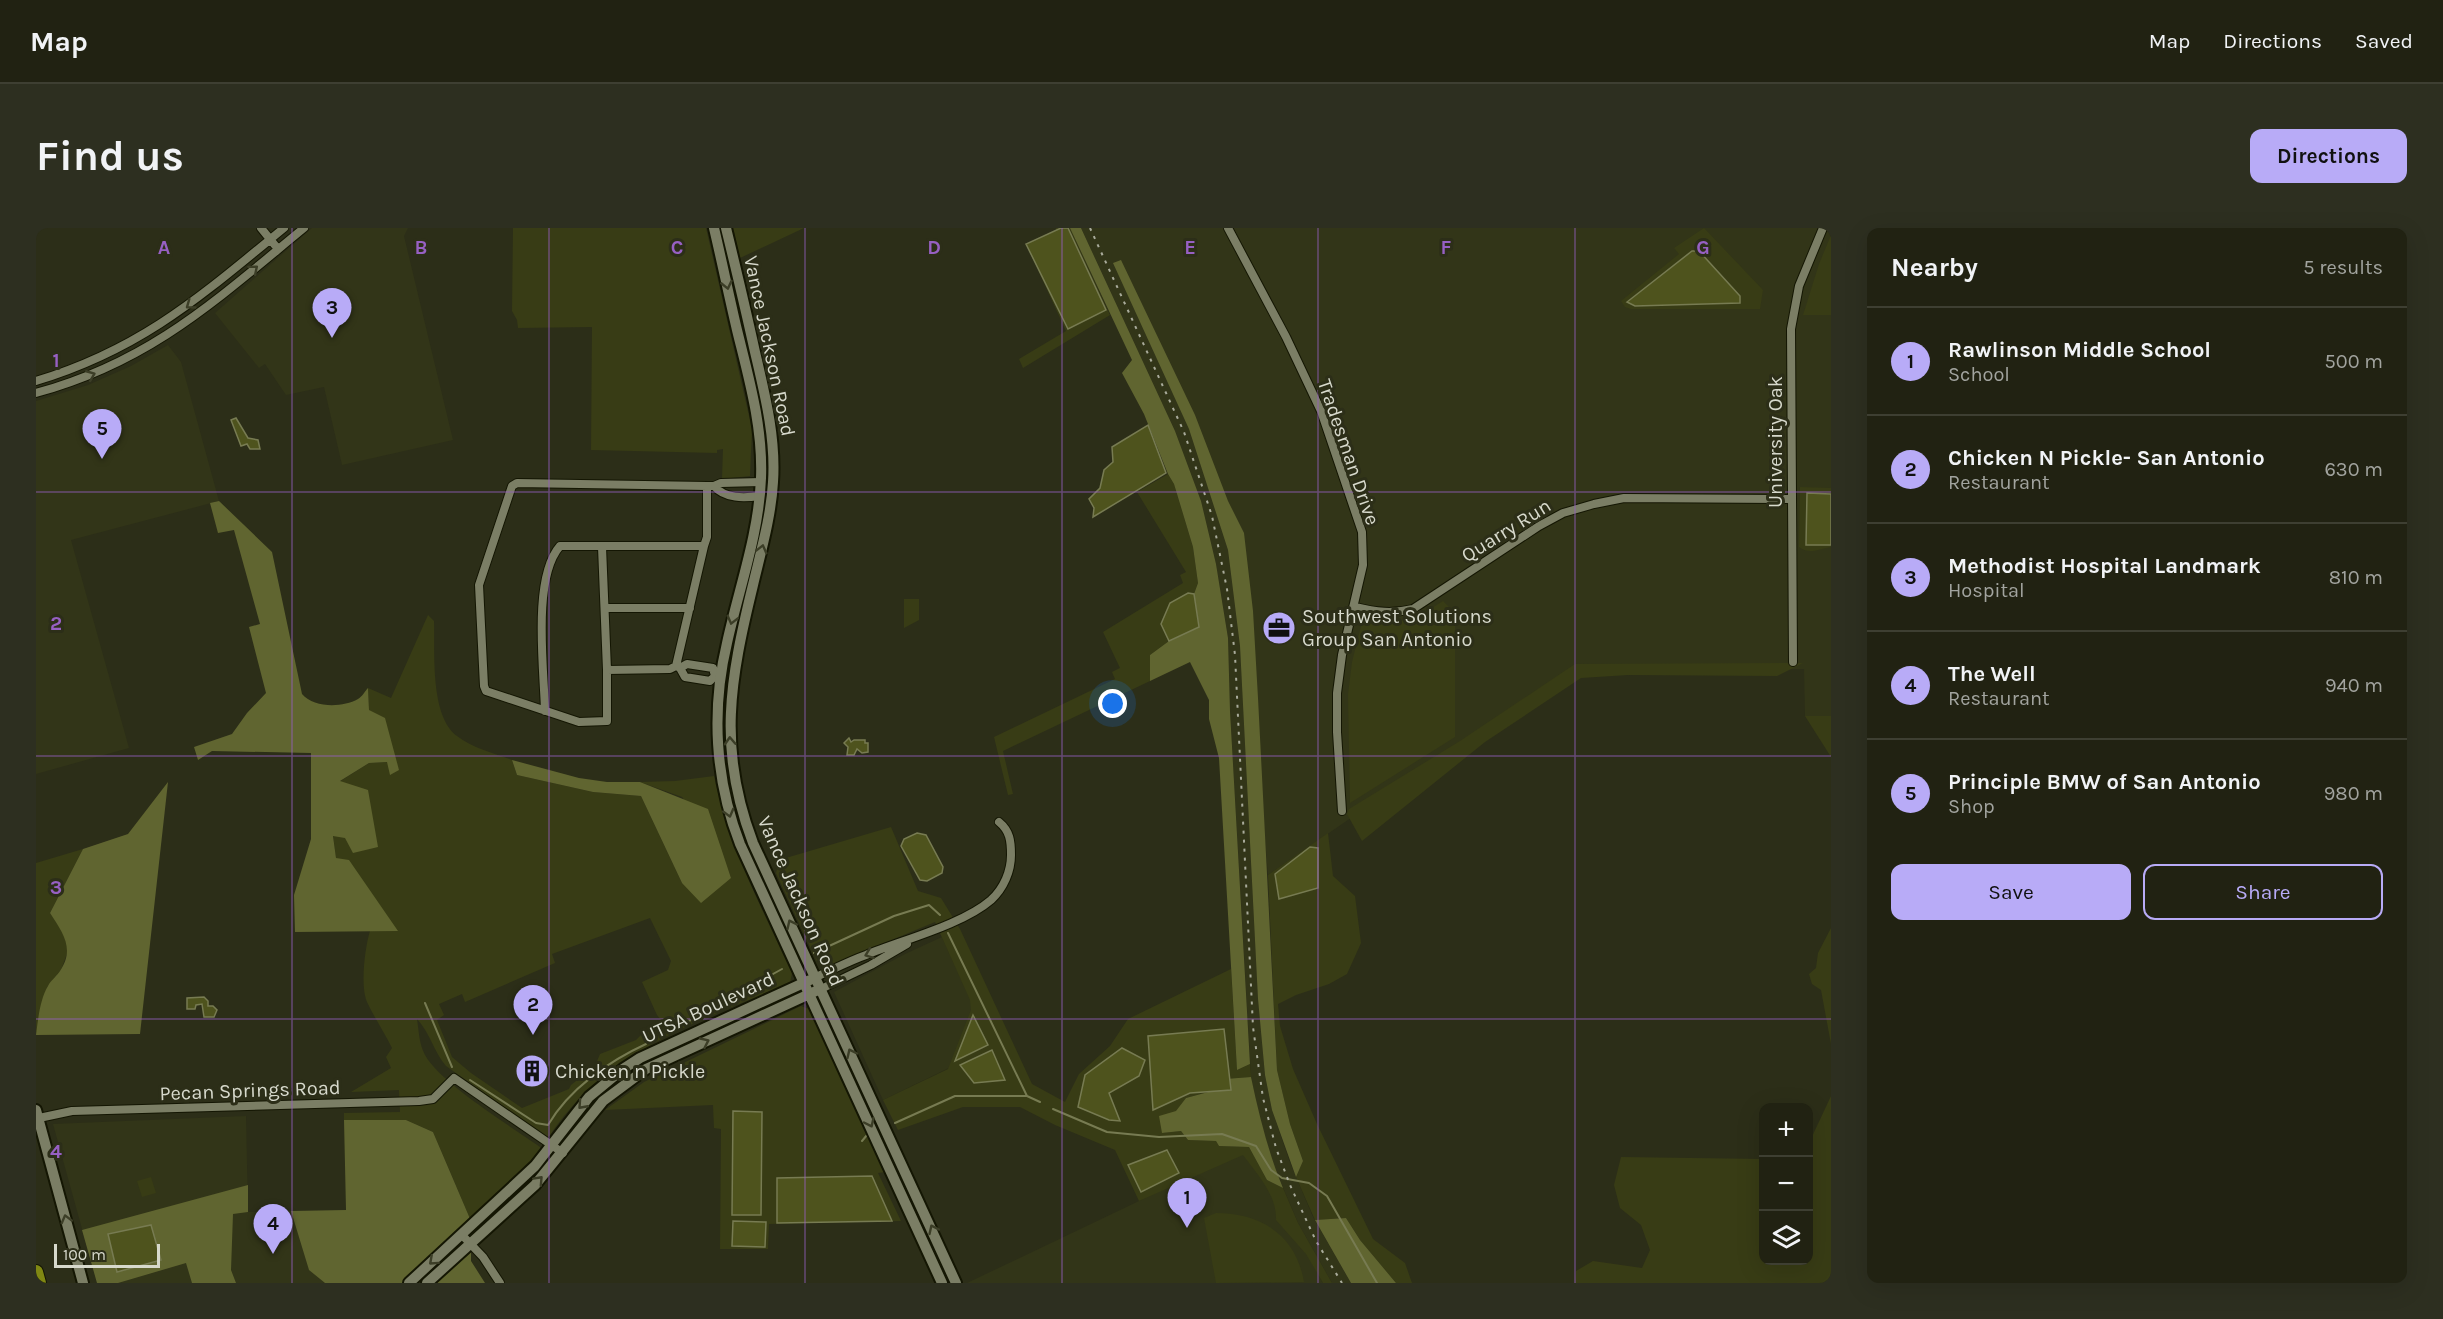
<!DOCTYPE html>
<html lang="en">
<head>
<meta charset="utf-8">
<style>
  body { margin:0; font-family:Karla,sans-serif; background:#2d2f20; color:#f1f3f6 }
  .controls { position:absolute; right:18px; bottom:18px; display:grid; overflow:hidden; border-radius:12px; box-shadow:0 6px 24px #0002 }
  .controls button { width:54px; height:54px; display:grid; place-items:center; padding:0; border:0; border-bottom:2px solid #3e3f32; background:#212212; color:#f1f3f6; font:30px sans-serif }
  .scale { position:absolute; left:18px; bottom:15px; width:106px; box-sizing:border-box; padding-left:6px; border:3px solid #d7d9cc; border-top:0; font-size:16px; line-height:21px; white-space:nowrap; color:#d7d9cc; -webkit-text-stroke:4px #2c2e18; paint-order:stroke }
  .you { position:absolute; left:1077px; top:476px; width:21px; height:21px; margin:-15px; border:4px solid #fff; border-radius:50%; background:#1a73e8; box-shadow:0 0 0 9px #1a73e833 }
  .badge { display:grid; place-items:center; width:39px; height:39px; border-radius:50%; background:#b8abf7; color:#111; font-size:20px; font-weight:700 }
  .pin { position:absolute; translate:-50% -50px; filter:drop-shadow(0 2px 3px #0008) }
  .pin::after { content:''; position:absolute; top:32px; width:21px; height:18px; background:inherit; clip-path:polygon(0 0,100% 0,50% 100%) }
  .list { margin:0; padding:0; list-style:none }
  h2 { display:flex; justify-content:space-between; align-items:center; height:78px; margin:0; padding:0 24px; font-size:26px }
  h2 small { font-size:20px; font-weight:400; color:#a2a49f }
  .list li { display:grid; grid-template-columns:39px 1fr auto; gap:18px; align-items:center; box-sizing:border-box; height:108px; padding:0 24px; border-top:2px solid #3e3f32 }
  .list b { display:block; font-size:22px; white-space:nowrap }
  .list p { margin:0; font-size:20px; white-space:nowrap; color:#a2a49f }
  .list em { font-size:20px; font-style:normal; color:#a2a49f }
  .actions { display:flex; gap:12px; padding:18px 24px }
  .actions a { flex:1; padding:14px 0; border:2px solid #b8abf7; border-radius:12px; text-align:center; font-size:21px; color:#b8abf7 }
  .actions .main { background:#b8abf7; color:#111 }
  .icon { flex:none; width:33px; height:33px; fill:none; stroke:currentColor; stroke-width:2; stroke-linecap:round; stroke-linejoin:round }
  .map { position:relative; flex:none; width:1795px; height:1055px; overflow:hidden; border-radius:12px }
  header { display:flex; align-items:center; gap:36px; box-sizing:border-box; height:84px; padding:0 30px; background:#212212; border-bottom:2px solid #3e3f32 }
  header strong { font-size:28px }
  nav { display:flex; gap:33px; margin-inline-start:auto; font-size:21px }
  .intro { display:flex; align-items:center; justify-content:space-between; box-sizing:border-box; height:144px; padding:0 36px }
  h1 { margin:0; font-size:42px }
  .button { padding:15px 27px; border-radius:12px; background:#b8abf7; color:#111; font-size:21px; font-weight:700 }
  main { display:flex; gap:36px; padding:0 36px }
  aside { flex:1; background:#212212; border-radius:12px; box-shadow:0 6px 24px #0002 }
  .map>svg:first-child { display:block }
  .built { fill:#323518 }
  .green { fill:#383c15; fill-rule:evenodd }
  .forest { fill:#606530 }
  .water { fill:#4e531d; stroke:#777b52; stroke-width:1.5 }
  .lines { fill:none; stroke-linecap:round; stroke-linejoin:round }
  .stream { stroke:#777b52; stroke-width:2 }
  .street-casing { stroke:#141603; stroke-width:10 }
  .secondary-casing { stroke:#141603; stroke-width:14 }
  .highway-casing { stroke:#141603; stroke-width:16 }
  .street { stroke:#7b7e65; stroke-width:8 }
  .secondary { stroke:#7b7e65; stroke-width:10 }
  .highway { stroke:#808813; stroke-width:14 }
  .rail { stroke:#a9ab9b; stroke-width:2; stroke-dasharray:3 6; stroke-linecap:butt }
  .oneway { stroke:#3c3e27 }
  .grid { fill:none; stroke:#9760c3; stroke-width:1.5; stroke-opacity:0.55 }
  .labels { text-anchor:middle; stroke-width:6; stroke-linejoin:round; paint-order:stroke }
  .street-label { font-size:20px; fill:#d7d9cc; stroke:#2c2e18 }
  .poi-label { font-size:20px; fill:#d7d9cc; stroke:#2c2e18; text-anchor:start }
  .grid-label { font-size:20px; text-anchor:middle; font-weight:bold; fill:#9760c3; stroke:#2c2e18; stroke-width:6; stroke-linejoin:round; paint-order:stroke }
</style>
</head>
<body>
<header>
<strong>Map</strong>
<nav><a>Map</a><a>Directions</a><a>Saved</a></nav>
</header>
<div class="intro"><h1>Find us</h1><a class="button">Directions</a></div>
<main>
<div class="map">
<svg width="1795" height="1055" viewBox="0 0 1795 1055">
  <rect width="100%" height="100%" fill="#2c2e18"/>
  <path class="built" d="M276,0H372L368,8L417,212L306,237L288,159L250,167L229,136L223,140L179,85Z
    M1045,0H1795V488H1769L1768,441H1569L1501,462L1232,647L1203,307L1155,207L1192,322L1204,418L1222,771L1229,847L1236,882L1253,932L1277,989L1315,1055H1296L1262,995L1237,936L1222,885L1215,849L1194,483L1192,410L1180,336L1165,273L1139,203Z
    M132,117L145,134L183,273L35,312L93,520L0,546V173L52,157L95,138Z
    M906,709L956,819L847,872L798,764L869,726Z
    M210,888L212,984L255,983L273,1041L289,1055H61L17,896Z
    M1213,919L1287,1055H931L1103,973Z"/>
  <path class="green" d="M477,0H670L716,201L714,248L686,251L687,221L681,222V225L555,222L556,99L482,100L481,92L476,83Z
    M697,0H768L704,30Z
    M1020,0H1034L1074,87L987,140L983,131L1030,103L990,16L1020,2Z
    M1668,0L1727,62L1724,81H1595L1589,79L1585,73L1643,26L1638,20Z
    M1795,7V87H1767L1783,36Z
    M1132,246L1138,256L1157,319L1162,355L1158,366L1163,399L1133,413L1114,427V453L967,523L977,566L972,567L958,509L1079,451L1076,444L1084,440L1067,404L1147,355L1144,347L1150,344L1101,264Z
    M1764,259L1795,260V319C1783,321 1774,327 1763,319Z
    M868,371H883V392L868,400Z
    M1407,373L1419,385V509L1314,575L1312,466L1316,434L1325,398L1329,393C1361,399 1381,390 1407,373Z
    M392,387L398,393C399,424 394,488 421,508C436,520 458,525 476,532L481,547L557,564L605,568L646,655L695,650L685,623L646,569L604,554L639,553L678,548C693,618 726,681 756,745L754,755C662,794 569,822 512,910L410,838C398,824 394,805 381,791C383,804 383,816 389,827C404,855 476,899 504,919V923L482,949L435,993L397,904L370,892H308V885L364,884L363,862L315,864L355,840L350,829L356,820C348,804 338,789 331,774C324,758 329,719 334,703H361L300,630L297,607L309,609L303,554L333,535L352,534L363,542L333,482L332,460L355,470ZM614,690L635,733L632,742L606,754L621,787L629,797L605,807L600,812L564,826L559,838L535,857L533,861L486,880L435,845L416,829L401,792L408,787L403,776L426,766L429,774L519,735L516,726Z
    M1767,435L1741,448L1592,447L1545,450L1449,514L1326,613L1311,586L1313,581L1424,513L1539,436Z
    M1769,488H1795V529Z
    M855,599L882,663L905,670L924,701L996,856L1029,874L1043,846L1074,818L1092,791L1195,741L1201,842L1214,836L1215,849L1189,851L1187,860L1150,870L1126,905L1145,903L1152,912L1180,913L1183,918L1213,919L1231,952L1247,960L1262,995L1296,1055H1287L1270,1026L1240,992C1241,967 1221,946 1207,927L1103,973L1079,922L1019,897L984,879H927L862,902L847,872L912,841L935,782L934,772L899,694L788,740L782,736L740,645L743,632Z
    M1292,605L1297,648L1319,668L1325,715L1311,746L1293,756L1260,767L1242,776L1244,798L1257,841L1281,896L1337,1011L1369,1035L1376,1055H1360L1324,1012L1310,990L1279,992L1260,949L1267,933L1254,896L1241,842L1232,647Z
    M47,621L14,685L29,707L33,720L25,742L12,758L0,807V635Z
    M1795,700V816L1785,762L1776,756L1773,746L1780,740L1782,725Z
    M765,778L773,781L849,944L842,945L865,993L733,996L732,1021H684L685,901L678,900L677,877L569,882L608,854Z
    M1795,868V1055H1539L1540,1043L1557,1033L1606,1040L1614,1022L1605,997L1584,980L1578,957L1585,929L1727,931L1728,1032H1772L1773,915Z
    M115,949L120,965L106,969L101,953Z
    M1180,985C1225,985 1260,1007 1268,1054L1180,1055L1168,990Z"/>
  <path class="forest" d="M1034,0H1045L1139,203L1165,273L1180,336L1192,410L1194,483L1214,836L1201,842L1183,530L1173,491V472L1154,434L1114,453V427L1133,413L1163,399L1158,366L1162,355L1157,319L1138,256L1132,246L1108,186L1086,145L1096,132Z
    M1085,32L1159,187L1192,273L1208,305L1217,383L1222,470L1241,842L1254,896L1267,933L1260,949L1236,882L1229,847L1222,771L1204,418L1192,322L1153,201L1077,35Z
    M183,273L236,324L266,466C278,480 306,480 322,471C326,469 329,463 332,460L333,482L349,490L363,542L354,547L351,534L333,535L304,553L332,562L342,619L317,625L309,610L297,608L300,630L313,632L362,703L259,704L258,667L275,611V525L176,523L162,532L158,519L196,506L211,485L230,465L213,399L224,396L198,302L182,305L174,275Z
    M476,532L543,550L571,554H604L672,581L695,650L665,675L646,655L605,568L557,564L481,547Z
    M132,554L104,806L0,807C2,792 4,771 12,758C15,752 21,748 24,743C39,721 27,705 14,685L47,621L92,606Z
    M1215,849C1223,887 1232,924 1247,960L1231,952L1213,919L1183,918L1180,913L1152,912L1145,903L1126,905L1123,888L1140,883L1150,870L1187,860L1189,851Z
    M308,892H370L397,904L435,993V1033L449,1055H289L273,1042L255,983L310,982Z
    M212,957V984L197,986L195,1042L200,1055H156L150,1035L82,1055H61L46,1002Z
    M1310,990L1324,1012L1360,1055H1315L1279,992Z"/>
  <path class="water" d="M1025,0H1032L1070,82L1032,101L990,16Z
    M1656,23H1663L1704,68V75L1599,78L1591,74Z
    M200,190L212,210L222,212L224,221H214L211,216L205,218L195,192Z
    M1112,197L1130,245L1057,289L1058,280L1053,271L1064,260L1068,242L1077,234L1076,219Z
    M1771,265L1795,266V317H1770Z
    M1152,365L1158,366L1163,399L1133,413L1125,396L1134,375Z
    M813,510L815,514L818,512H829V515H832V524L826,525L821,521L818,527H811L812,519L808,515Z
    M881,605L890,607L907,639L906,645L891,653L884,652L865,618L868,611Z
    M1274,619L1282,620V660L1243,671L1239,646Z
    M168,769L172,773V778H177L181,782L178,789H168L166,776L160,777L159,781H151V770Z
    M937,787L952,817L919,833Z
    M1188,801L1195,862L1154,865L1117,882L1112,808Z
    M1086,820L1109,832L1103,848L1073,865L1084,893L1073,892L1042,879L1049,847Z
    M956,822L969,852L938,855L924,837Z
    M697,883L726,884L725,987H696Z
    M1131,922L1143,945L1105,964L1092,937Z
    M836,948L856,993L741,995V950Z
    M697,993L730,994L729,1019L696,1018Z
    M115,997L125,1032L81,1044L72,1006Z"/>
  <g class="lines">
    <path class="stream" d="M912,705L991,868
      M778,725L858,688L893,677L904,687
      M389,775L416,839
      M637,802L746,741
      M434,852L500,895L512,897C533,861 573,833 610,816
      M1017,881L1071,904L1123,909L1186,906L1220,918L1235,942L1246,950L1273,955L1291,968L1341,1055
      M859,895L919,868H991L1004,874
      M826,913L831,907"/>
    <g class="street-casing">
      <path id="street" d="M225,0L242,21
        M1192,0L1250,109L1285,183L1326,304L1327,337L1306,427L1301,465V504L1306,583
        M0,153C106,121 165,68 248,0
        M0,165C114,134 179,73 268,0
        M671,258H678L685,255L725,254
        M678,258C689,271 708,270 724,268
        M566,319L571,442
        M1319,379C1340,384 1356,386 1377,381L1503,298L1527,285L1558,276L1588,270L1756,271
        M569,380H654
        M1757,434L1755,101L1763,58L1787,0
        M640,438L668,318
        M644,440L649,449L674,453L679,448H683
        M509,483C508,441 496,350 524,318H668L671,309V258L481,255L476,258L443,357L448,458L450,463L543,494L571,493V442L634,441L640,438L644,440L651,436L677,440L679,448
        M780,749C796,742 813,733 830,727C866,712 926,697 955,672C968,660 975,643 975,627C975,613 974,603 963,594
        M785,761L835,737L871,716
        M3,890L36,883L383,873L397,871L418,850L527,925
        M426,1007L447,1029L464,1055"/>
    </g>
    <g class="secondary-casing">
      <path id="secondary" d="M678,0C686,34 693,68 701,102C713,151 727,199 725,250C723,306 703,360 691,415C675,482 679,552 704,616L906,1055
        M690,0C700,41 710,83 719,124C729,167 740,210 737,254C735,289 725,323 717,357C694,451 681,521 717,615L920,1055
        M0,882L47,1055
        M373,1055L499,938L553,869L587,841L604,830L774,752
        M391,1055L499,957L567,873L610,841L780,763"/>
    </g>
    <g class="highway-casing">
      <path id="highway" d="M0,1044L3,1055"/>
    </g>
    <use href="#street" class="street"/>
    <use href="#secondary" class="secondary"/>
    <use href="#highway" class="highway"/>
    <path class="rail" d="M1054,0L1148,204L1176,288L1191,361L1199,427L1217,799L1227,870L1240,920L1254,957L1280,1013L1306,1055"/>
  </g>
  <defs><path id="oneway-chevron" d="M-2-3.5L2.5 0L-2 3.5" fill="none" stroke-width="1.6" stroke-linecap="round" stroke-linejoin="round" transform="scale(1.5)"/></defs>
  <g class="oneway">
    <use href="#oneway-chevron" transform="translate(218 41) rotate(-40)"/>
    <use href="#oneway-chevron" transform="translate(691 57) rotate(77)"/>
    <use href="#oneway-chevron" transform="translate(154 77) rotate(144)"/>
    <use href="#oneway-chevron" transform="translate(55 147) rotate(-22)"/>
    <use href="#oneway-chevron" transform="translate(726 321) rotate(-76)"/>
    <use href="#oneway-chevron" transform="translate(696 392) rotate(104)"/>
    <use href="#oneway-chevron" transform="translate(694 513) rotate(-93)"/>
    <use href="#oneway-chevron" transform="translate(693 585) rotate(75)"/>
    <use href="#oneway-chevron" transform="translate(755 696) rotate(-115)"/>
    <use href="#oneway-chevron" transform="translate(833 726) rotate(159)"/>
    <use href="#oneway-chevron" transform="translate(669 814) rotate(-25)"/>
    <use href="#oneway-chevron" transform="translate(815 825) rotate(-115)"/>
    <use href="#oneway-chevron" transform="translate(546 877) rotate(132)"/>
    <use href="#oneway-chevron" transform="translate(834 895) rotate(65)"/>
    <use href="#oneway-chevron" transform="translate(503 952) rotate(-47)"/>
    <use href="#oneway-chevron" transform="translate(30 991) rotate(-105)"/>
    <use href="#oneway-chevron" transform="translate(897 1001) rotate(-115)"/>
    <use href="#oneway-chevron" transform="translate(397 1033) rotate(138)"/>
  </g>
  <path class="grid" d="M256,0V1055M513,0V1055M769,0V1055M1026,0V1055M1282,0V1055M1539,0V1055M0,264H1795M0,528H1795M0,791H1795"/>
  <defs>
    <g id="office-disc" transform="scale(1.725)"><circle r="9.5" fill="#b8abf7" stroke="#2c2e18"/><path d="M-6-3h4V-5.5h4V-3h4V5H-6ZM-1-4.5V-3h2v-1.5ZM-6 0V1H6V0Z" fill="#111"/></g>
    <g id="building-disc" transform="scale(1.725)"><circle r="9.5" fill="#b8abf7" stroke="#2c2e18"/><path d="M-4-6H4V6H1V3H-1V6H-4ZM-2.5-4.3h1.7v1.8h-1.7ZM.8-4.3h1.7v1.8H.8ZM-2.5-1h1.7V.8h-1.7ZM.8-1h1.7V.8H.8Z" fill="#111"/></g>
  </defs>
  <g fill-rule="evenodd">
    <use href="#office-disc" x="1243" y="400"/>
    <use href="#building-disc" x="496" y="843"/>
  </g>
  <g class="labels">
    <g class="street-label">
      <text transform="translate(734 118) rotate(78)" y="7">Vance Jackson Road</text>
      <text transform="translate(1739 214) rotate(-90)" y="7">University Oak</text>
      <text transform="translate(1313 224) rotate(71)" y="7">Tradesman Drive</text>
      <text transform="translate(1470 302) rotate(-32)" y="7">Quarry Run</text>
      <text transform="translate(765 673) rotate(66)" y="7">Vance Jackson Road</text>
      <text transform="translate(672 779) rotate(-25)" y="7">UTSA Boulevard</text>
      <text transform="translate(214 862) rotate(-2)" y="7">Pecan Springs Road</text>
    </g>
    <g class="poi-label">
      <text x="1266" y="395">Southwest Solutions<tspan x="1266" dy="23">Group San Antonio</tspan></text>
      <text x="519" y="850">Chicken n Pickle</text>
    </g>
  </g>
  <g class="grid-label">
    <text x="128" y="26">A</text>
    <text x="385" y="26">B</text>
    <text x="641" y="26">C</text>
    <text x="898" y="26">D</text>
    <text x="1154" y="26">E</text>
    <text x="1410" y="26">F</text>
    <text x="1667" y="26">G</text>
    <text x="20" y="139">1</text>
    <text x="20" y="402">2</text>
    <text x="20" y="666">3</text>
    <text x="20" y="930">4</text>
  </g>
</svg>
<div class="controls">
<button>+</button>
<button>−</button>
<button><svg class="icon" aria-label="layers" viewBox="0 0 24 24"><path d="M12 4l9 5-9 5-9-5zM3 14l9 5 9-5"/></svg></button>
</div>
<div class="scale">100 m</div>
<div class="you"></div>
<div class="pin badge" style="left:1151px;top:1000px">1</div>
<div class="pin badge" style="left:497px;top:807px">2</div>
<div class="pin badge" style="left:296px;top:110px">3</div>
<div class="pin badge" style="left:237px;top:1026px">4</div>
<div class="pin badge" style="left:66px;top:231px">5</div>
</div>
<aside>
<h2>Nearby<small>5 results</small></h2>
<ul class="list">
<li><span class="badge">1</span><div><b>Rawlinson Middle School</b><p>School</p></div><em>500 m</em></li>
<li><span class="badge">2</span><div><b>Chicken N Pickle- San Antonio</b><p>Restaurant</p></div><em>630 m</em></li>
<li><span class="badge">3</span><div><b>Methodist Hospital Landmark</b><p>Hospital</p></div><em>810 m</em></li>
<li><span class="badge">4</span><div><b>The Well</b><p>Restaurant</p></div><em>940 m</em></li>
<li><span class="badge">5</span><div><b>Principle BMW of San Antonio</b><p>Shop</p></div><em>980 m</em></li>
</ul>
<div class="actions"><a class="main">Save</a><a>Share</a></div>
</aside>
</main>
</body>
</html>
